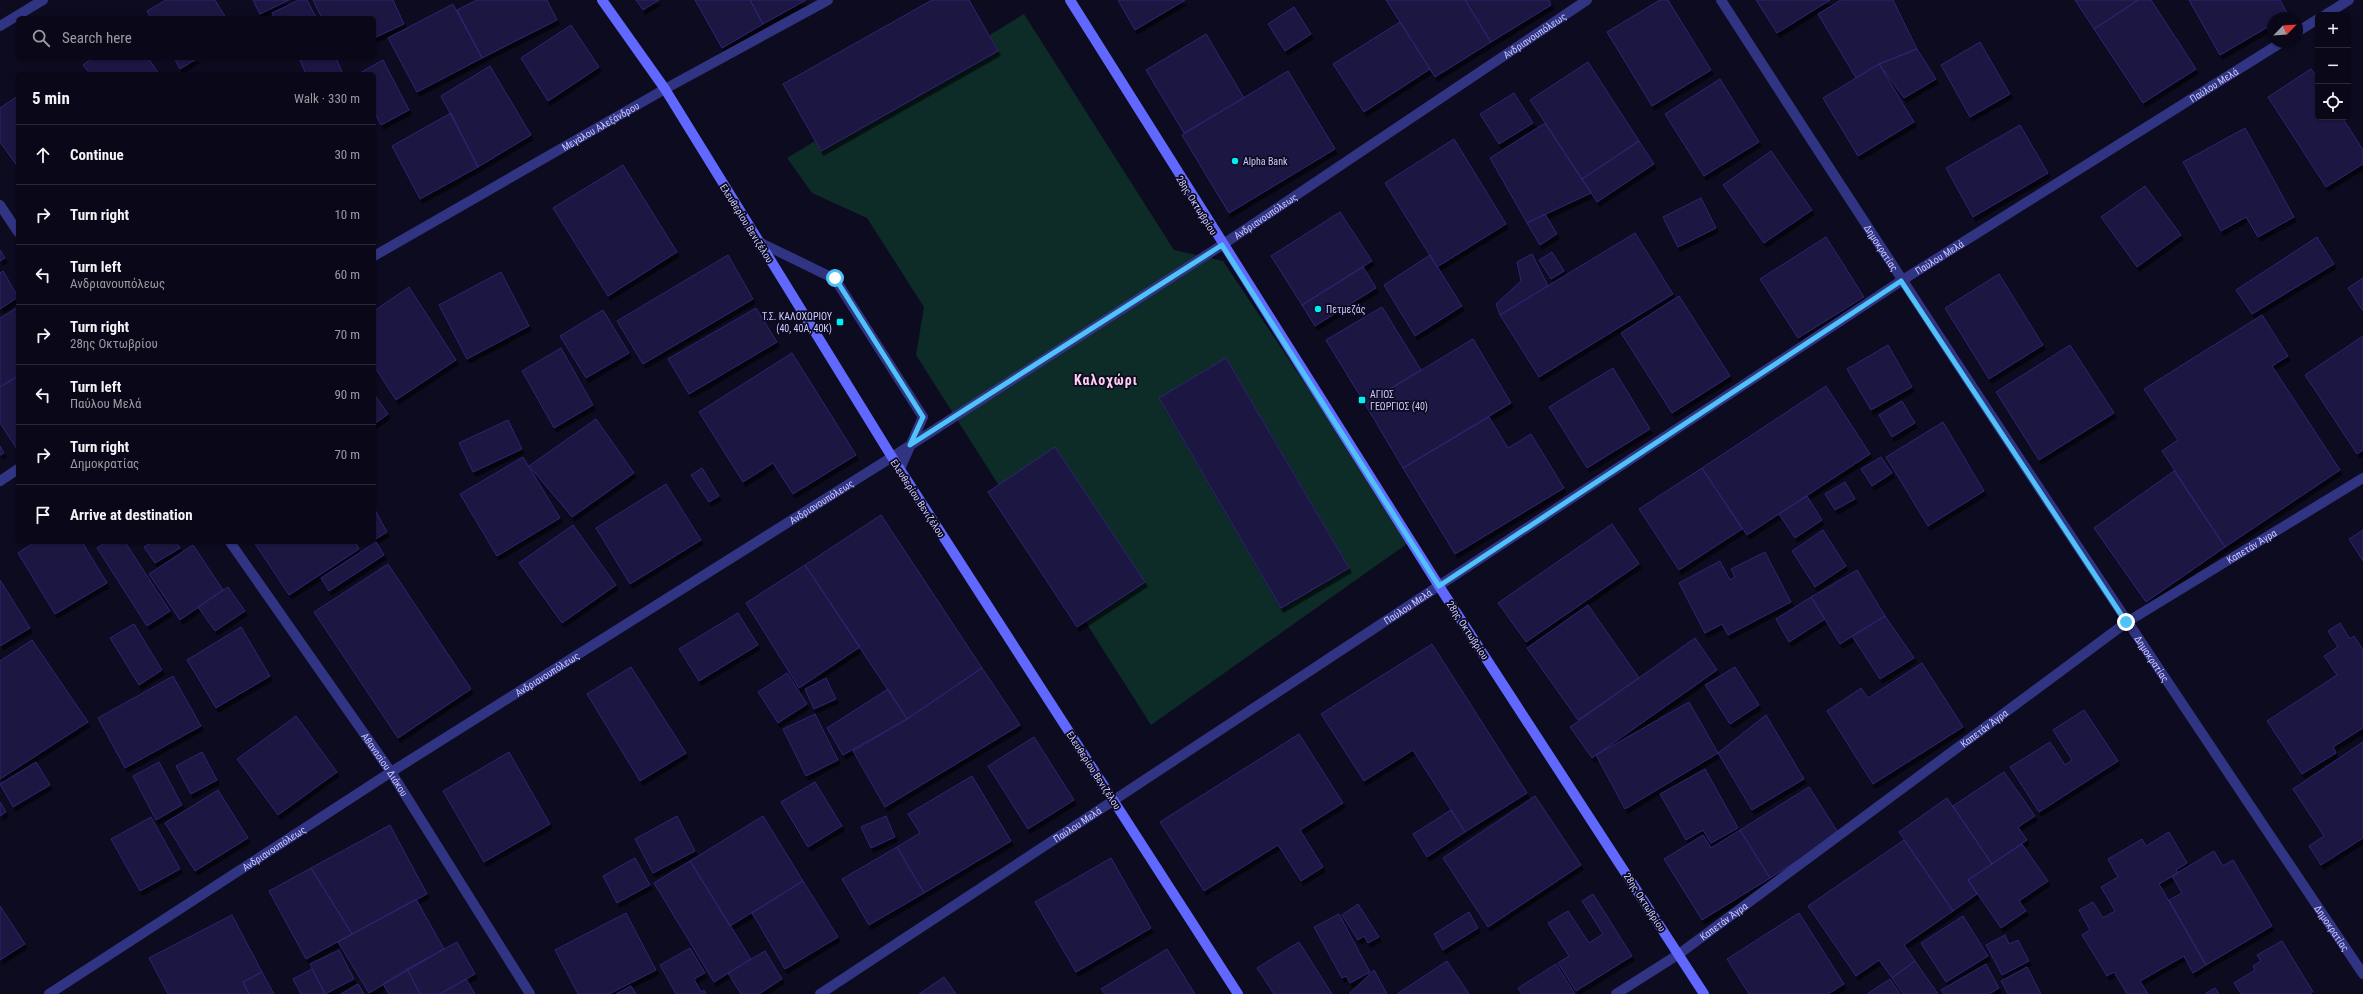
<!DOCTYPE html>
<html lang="en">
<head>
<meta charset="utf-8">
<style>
  body { margin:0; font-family:"Roboto Condensed",sans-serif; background:#181625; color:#f1f3f6 }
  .controls { position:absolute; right:12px; top:12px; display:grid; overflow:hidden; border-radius:6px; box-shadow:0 1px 3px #0004 }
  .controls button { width:36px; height:36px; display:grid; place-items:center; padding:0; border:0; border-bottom:1px solid #2a2937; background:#0a0818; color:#f1f3f6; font:20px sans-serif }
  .compass { position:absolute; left:2267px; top:12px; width:36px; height:36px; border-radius:50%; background:#0a0818; box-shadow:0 1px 3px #0004; rotate:65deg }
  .stop { position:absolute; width:12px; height:12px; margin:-9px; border:3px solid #4fc3f7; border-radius:50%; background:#fff }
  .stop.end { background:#4fc3f7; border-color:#fff; box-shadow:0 1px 4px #0008 }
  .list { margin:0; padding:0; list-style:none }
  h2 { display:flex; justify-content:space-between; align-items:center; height:52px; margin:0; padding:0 16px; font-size:17px }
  h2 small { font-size:13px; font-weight:400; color:#999aa2 }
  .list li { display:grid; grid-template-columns:26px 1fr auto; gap:12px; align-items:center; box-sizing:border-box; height:60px; padding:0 16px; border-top:1px solid #2a2937 }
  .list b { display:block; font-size:15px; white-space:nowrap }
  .list p { margin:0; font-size:13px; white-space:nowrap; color:#999aa2 }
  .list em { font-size:13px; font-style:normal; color:#999aa2 }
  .icon { flex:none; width:22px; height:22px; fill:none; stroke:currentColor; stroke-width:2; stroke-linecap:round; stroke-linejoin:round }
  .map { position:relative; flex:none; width:2363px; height:994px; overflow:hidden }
  .search { position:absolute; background:#0a0818; box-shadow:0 1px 3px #0004; left:16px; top:16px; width:360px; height:44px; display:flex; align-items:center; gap:10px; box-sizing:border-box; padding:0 14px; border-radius:6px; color:#999aa2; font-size:15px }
  .panel { position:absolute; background:#0a0818; box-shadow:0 1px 3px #0004; left:16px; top:72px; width:360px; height:472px; border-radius:6px }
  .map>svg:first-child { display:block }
  .green { fill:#0d2b27 }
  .building { fill:#1b1543; stroke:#2f2571; filter:url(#shadow) }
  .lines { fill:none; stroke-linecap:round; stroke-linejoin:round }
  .lane { stroke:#313483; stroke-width:10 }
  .street { stroke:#313483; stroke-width:10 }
  .secondary { stroke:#6168ff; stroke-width:10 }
  .route { stroke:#4fc3f7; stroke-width:5 }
  .poi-dot { fill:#00eef5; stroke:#0d0b20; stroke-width:1.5 }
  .labels { text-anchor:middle; stroke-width:3.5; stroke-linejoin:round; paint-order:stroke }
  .street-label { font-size:10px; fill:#cccaff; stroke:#0d0b20 }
  .poi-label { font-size:10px; fill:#cccaff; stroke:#0d0b20; text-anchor:start }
  .district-label { font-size:14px; font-weight:bold; letter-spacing:1px; fill:#ffccf0; stroke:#0d0b20 }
</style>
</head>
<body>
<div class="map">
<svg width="2363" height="994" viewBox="0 0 2363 994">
  <defs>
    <filter id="shadow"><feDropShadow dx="2.5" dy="4.5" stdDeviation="0" flood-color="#0009"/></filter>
  </defs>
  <rect width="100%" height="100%" fill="#0d0b20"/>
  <path class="green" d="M1024,14L1174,250L1223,261L1411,541L1151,725L916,355L924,307L867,218L812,193L787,158Z"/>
  <path class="building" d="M166,0H215L226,18H151L147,11Z
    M253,0H289L260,14Z
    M299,0H307L316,17L274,18L272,13Z
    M313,0H393L404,24L374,38V18H322Z
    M477,0H547L557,20L482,58L457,10Z
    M636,0H659L643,10Z
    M695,0H750L763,24L722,48Z
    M750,0H806L763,24Z
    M932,0H969L998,51L821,151L783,84Z
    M1118,0H1185L1135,30Z
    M1386,0H1465L1491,42L1435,77Z
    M1465,0H1549L1551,5L1491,42Z
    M1660,0H1668L1711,70L1652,106L1607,32Z
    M1756,0H1830L1777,33Z
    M1841,0H1893L1917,49L1879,64L1856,78L1818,14Z
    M2075,0H2138L2094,29Z
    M2138,0H2151L2196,69L2143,103L2094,29Z
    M2189,0H2280L2288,15L2284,18H2273V24L2220,55Z
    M453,4L482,58L417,92L388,38Z
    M1294,7L1311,34L1285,51L1268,24Z
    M1400,22L1430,69L1364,112L1333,64Z
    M571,25L599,67L548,101L521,58Z
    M1206,34L1244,98L1184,133L1146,70Z
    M1980,42L2010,94L1970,117L1941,65Z
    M1917,49L1936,79L1904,98L1879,64Z
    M92,58H148L159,74H90L83,65Z
    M174,58H198L180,69Z
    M299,58H336L343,74H306Z
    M383,60L409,110L381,125L374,112V74H358Z
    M1588,62L1639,141L1582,179L1530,100Z
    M1879,64L1914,122L1858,156L1823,98Z
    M490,66L531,135L478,167L441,96Z
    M2311,69L2318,79V117H2342L2363,150V164L2326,187L2268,97Z
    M1288,71L1335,149L1229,213L1182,135Z
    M1720,79L1759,142L1704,176L1665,114Z
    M1514,93L1533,123L1499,144L1480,114Z
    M18,96V167L0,142V108Z
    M451,113L478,167L420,199L392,146Z
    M1545,123L1591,193L1527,223L1490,158Z
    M2020,125L2048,173L1973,217L1946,168Z
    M2245,128L2294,217L2258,237L2246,217L2221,231L2183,162Z
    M1454,139L1506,224L1437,267L1385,183Z
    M1639,141L1654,164L1597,202L1582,179Z
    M1771,151L1812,210L1764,243L1723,185Z
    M623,165L677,252L608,296L553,208Z
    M2145,186L2181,235L2137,267L2101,217Z
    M1701,198L1716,228L1678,247L1663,217Z
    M1340,212L1372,261L1302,305L1271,256Z
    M1545,214L1557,234L1540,245L1527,223Z
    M1635,233L1673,294L1539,377L1500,315Z
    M1826,237L1864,297L1798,338L1760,279Z
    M2317,237L2334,264L2252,314L2236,290Z
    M0,250L5,258L0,261Z
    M1552,252L1564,271L1551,279L1539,260Z
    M1532,254L1548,286L1500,315L1496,304L1521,281L1517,262Z
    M728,255L753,299L643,364L617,321Z
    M1430,255L1462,306L1415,336L1384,285Z
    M1363,267L1376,288L1315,326L1302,305Z
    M3,271L18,297L0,309V273Z
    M501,272L529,326L467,359L439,305Z
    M1999,274L2043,345L1989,379L1945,308Z
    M2363,278V311L2348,288Z
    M409,287L456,360L396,400L374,366V311Z
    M1679,296L1730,376L1672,413L1621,333Z
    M18,307V376L0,387V318Z
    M1382,307L1421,370L1365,404L1326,340Z
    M756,308L777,342L689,394L668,359Z
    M603,310L629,353L586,378L560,336Z
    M2262,315L2288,356L2272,366L2340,470L2225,547L2162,451L2178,440L2144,389Z
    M2363,336V450L2357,454L2305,375Z
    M1473,339L1511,403L1403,468L1365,404Z
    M1888,345L1912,387L1871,410L1847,369Z
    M2070,345L2114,413L2039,460L1996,392Z
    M561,348L593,405L554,428L522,371Z
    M792,353L856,455L793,494L773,463L743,482L699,412Z
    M1226,358L1349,568L1281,608L1159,398Z
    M1613,368L1650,429L1587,468L1549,407Z
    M18,376V448L17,449L0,423V387Z
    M1826,386L1870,454L1747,535L1702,468Z
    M374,394L388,414L374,424Z
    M1902,401L1915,423L1892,437L1879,415Z
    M1489,417L1508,448L1531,434L1564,488L1455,554L1403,468Z
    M596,419L634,473L572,517L529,466Z
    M508,420L522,449L473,472L459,443Z
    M1943,422L1984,491L1928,526L1886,457Z
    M0,446L4,453L0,455Z
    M1055,447L1145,582L1077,627L988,492Z
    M523,457L560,518L497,556L460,494Z
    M1881,457L1892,473L1872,486L1861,469Z
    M702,468L719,496L709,502L691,475Z
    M1702,468L1742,529L1679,570L1639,509Z
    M2174,471L2225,547L2146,602L2094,528Z
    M1845,482L1855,499L1835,510L1825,494Z
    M666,484L701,540L630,584L596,528Z
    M1807,496L1822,520L1795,538L1779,514Z
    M374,508L387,532L374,540Z
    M881,515L982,668L907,719L805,565Z
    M1612,524L1639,564L1526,642L1498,603Z
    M573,525L616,585L562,623L519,563Z
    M1823,530L1846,566L1815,587L1792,551Z
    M2363,530V561L2349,539Z
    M35,542H82L107,583L55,614L18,553Z
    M106,542H125L170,611L147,626L97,548Z
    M153,542H176L180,548L155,563L144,547Z
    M254,542H355L359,549L289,595Z
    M376,542L384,555L329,591L321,578Z
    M193,545L223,590L180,620L149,574Z
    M1765,552L1791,602L1728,635L1722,624L1705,633L1679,583L1720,561L1730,580L1735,577L1731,569Z
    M388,564L471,689L398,738L314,612Z
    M805,565L860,647L799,688L746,603Z
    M1857,570L1885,616L1840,644L1811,597Z
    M0,580L30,628L0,646Z
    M228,587L245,611L215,631L198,607Z
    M1811,597L1825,619L1789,642L1776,619Z
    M1588,605L1639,678L1578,720L1527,648Z
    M738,613L758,645L699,681L679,649Z
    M1885,616L1914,658L1880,679L1852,636Z
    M2340,623L2350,639L2354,636L2363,650V728L2333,747L2336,753L2302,774L2267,721L2337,675L2324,656L2338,647L2328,631Z
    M134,624L162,670L139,685L110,638Z
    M241,627L270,676L216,708L187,660Z
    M1695,638L1717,670L1592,758L1570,727Z
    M32,640L88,722L0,779V661Z
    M1432,644L1527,793L1465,832L1413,750L1364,781L1321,714Z
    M1922,663L1963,727L1873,784L1827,711L1861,688L1868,698Z
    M631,667L686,753L640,781L587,694Z
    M1735,667L1759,705L1730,724L1705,685Z
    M982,668L1020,725L885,807L853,751L907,719Z
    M787,673L807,704L778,723L758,692Z
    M173,676L201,726L125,768L98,718Z
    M826,678L836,699L814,709L805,689Z
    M888,689L907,719L843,755L827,728Z
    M1689,702L1718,753L1625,809L1596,755Z
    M2084,710L2118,761L2039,812L2010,767L2050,742L2065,765L2072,760L2053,730Z
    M815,714L838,760L806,776L783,729Z
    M1766,715L1804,779L1752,810L1718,753Z
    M296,716L337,772L278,815L237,759Z
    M1299,734L1343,803L1300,830L1323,867L1301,881L1278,845L1204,891L1160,822Z
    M1034,737L1074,800L1028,829L988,766Z
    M2363,742V838L2321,865L2309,846L2324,836L2293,789Z
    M202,752L217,780L191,794L176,766Z
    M509,752L550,824L484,862L443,791Z
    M36,762L50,785L13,807L0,784Z
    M159,762L182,805L156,820L133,776Z
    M1705,769L1738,828L1711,843L1703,830L1686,840L1660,794Z
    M2004,772L2035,816L2018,827L2027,840L1992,864L1953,806Z
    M972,776L1011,841L924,893L897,847L920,833L908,814Z
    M815,782L842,826L808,847L781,802Z
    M1809,787L1839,834L1770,878L1740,830Z
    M218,790L248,838L195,871L165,823Z
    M1535,796L1581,865L1488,927L1443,858Z
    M1947,798L1992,864L1968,880L1977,894L1953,911L1899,832Z
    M0,802L6,812L0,816Z
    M1451,810L1465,832L1427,857L1413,834Z
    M677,816L695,851L653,873L635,839Z
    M763,816L803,881L730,926L690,861Z
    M886,816L895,837L871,848L861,827Z
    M151,817L180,869L140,891L111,839Z
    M390,825L427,894L352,934L311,868Z
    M1740,830L1770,878L1702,920L1664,859L1703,835L1711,848Z
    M2169,832L2187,863L2176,870L2178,873L2159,884L2206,965L2193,973L2184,956L2140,981L2148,994H2127L2114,972L2107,976L2082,935L2090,930L2079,910L2093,902L2103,918L2115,911L2101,887L2118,877L2108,859L2142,839L2146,846Z
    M1904,840L1953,911L1904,945L1915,961L1892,978L1879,960L1856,976L1808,906Z
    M2022,844L2048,881L2019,901L2026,911L2001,928L1968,880Z
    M897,847L924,893L869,925L842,879Z
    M2214,851L2223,866L2233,860L2272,926L2206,965L2169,900L2182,893L2172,876Z
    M635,858L650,885L617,903L603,876Z
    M1111,858L1151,928L1076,972L1035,902Z
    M690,861L751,959L714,982L654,883Z
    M311,868L352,934L306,959L269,891Z
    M803,881L838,937L785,969L752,913Z
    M1593,894L1632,956L1576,991L1558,963L1569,956L1548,923L1568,911L1589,943L1603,934L1582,901Z
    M416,899L444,949L369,993L338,942Z
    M1358,904L1379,937L1368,943L1364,936L1358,940L1342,915Z
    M0,906L25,944L0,960Z
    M1469,912L1478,928L1443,950L1434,934Z
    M626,913L656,970L609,994H578L555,950Z
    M1799,913L1844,984L1828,994H1749L1727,959Z
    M1339,914L1370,972L1350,983L1346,976L1342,978L1314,927Z
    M232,915L262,972L243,982L249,994H168L149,958Z
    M1963,916L1988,956L1946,982L1921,943Z
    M2005,935L2009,944L2018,940L2029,961L2002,975L1986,945Z
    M2282,941L2313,992L2309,994H2241L2234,983L2255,970L2253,966L2261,961L2257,955Z
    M457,942L475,974L440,994H420L407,969Z
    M1299,942L1332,994H1274L1257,968Z
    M690,948L705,973L694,979L701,992L704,990L706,994H676L660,965Z
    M1167,949L1195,994H1105L1101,989Z
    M339,950L354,979L325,994L310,964Z
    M765,951L782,979L759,994H741L728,973Z
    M1447,961L1469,994H1397Z
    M1915,961L1938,994H1903L1892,978Z
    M1556,964L1575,994H1522L1518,988Z
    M1986,964L1999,988L1989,994H1944L1941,990Z
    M2027,967L2041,994H2008L2001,981Z
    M312,969L325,994H301L293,979Z
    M407,969L420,994H389L383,984Z
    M1374,970L1387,994H1349Z
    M262,972L274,994H249L243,982Z
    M944,977L956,994H919Z
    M466,979L475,994H440Z
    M1890,979L1900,994H1867Z
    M358,984L364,994H341Z
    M631,986L636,994H616Z
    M2215,988L2219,994H2205Z"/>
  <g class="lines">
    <path class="lane" d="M759,242L835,279L923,417L900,469"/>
    <g class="street">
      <path id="s1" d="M1721,0C1931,327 2146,651 2363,974"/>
      <path d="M2325,15L2349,0"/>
      <path d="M0,26L43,0"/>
      <path d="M2297,32L2318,19"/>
      <path d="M0,205L18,232"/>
      <path id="s2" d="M374,256L665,89L828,0"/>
      <path d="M0,481L18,469"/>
      <path id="s3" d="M230,542L391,772L530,994"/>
      <path id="s4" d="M49,994L391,772L892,457L1222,245L1587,0"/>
      <path id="s5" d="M820,994L1901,281L2282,42"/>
      <path id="s6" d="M1616,994L1679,954L2127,622L2363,478"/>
    </g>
    <path class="secondary" d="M602,0L665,89L892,457L1238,994
      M1070,0L1439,586L1704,994"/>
  </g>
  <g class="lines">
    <path class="route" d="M835,278L923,417L910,445L1222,245L1439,586L1901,281L2126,622"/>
  </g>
  <g class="poi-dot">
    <circle cx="1235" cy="161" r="4"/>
    <circle cx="1318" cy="309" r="4"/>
    <rect x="836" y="318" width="8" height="8" rx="2"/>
    <rect x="1358" y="396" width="8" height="8" rx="2"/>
  </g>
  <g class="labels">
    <g class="street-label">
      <text dy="4" stroke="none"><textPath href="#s4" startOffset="1768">Ανδριανουπόλεως</textPath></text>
      <text dy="4" stroke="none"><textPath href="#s5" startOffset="1664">Παύλου Μελά</textPath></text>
      <text dy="4" stroke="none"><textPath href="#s2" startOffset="261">Μεγάλου Αλεξάνδρου</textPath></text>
      <text transform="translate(1197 205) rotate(58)" y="4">28ης Οκτωβρίου</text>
      <text dy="4" stroke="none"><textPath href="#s4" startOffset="1444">Ανδριανουπόλεως</textPath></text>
      <text transform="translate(747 223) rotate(58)" y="4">Ελευθερίου Βενιζέλου</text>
      <text dy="4" stroke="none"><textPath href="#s1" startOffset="295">Δημοκρατίας</textPath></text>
      <text dy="4" stroke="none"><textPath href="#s5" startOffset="1340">Παύλου Μελά</textPath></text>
      <text transform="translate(918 498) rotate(57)" y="4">Ελευθερίου Βενιζέλου</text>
      <text dy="4" stroke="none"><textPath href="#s4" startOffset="916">Ανδριανουπόλεως</textPath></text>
      <text dy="4" stroke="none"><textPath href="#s6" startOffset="778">Καπετάν Άγρα</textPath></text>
      <text dy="4" stroke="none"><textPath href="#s5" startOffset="704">Παύλου Μελά</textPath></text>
      <text transform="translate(1468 630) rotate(57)" y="4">28ης Οκτωβρίου</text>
      <text dy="4" stroke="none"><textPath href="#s1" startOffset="787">Δημοκρατίας</textPath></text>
      <text dy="4" stroke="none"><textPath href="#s4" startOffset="592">Ανδριανουπόλεως</textPath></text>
      <text dy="4" stroke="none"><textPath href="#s6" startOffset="454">Καπετάν Άγρα</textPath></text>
      <text dy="4" stroke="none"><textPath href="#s3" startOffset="271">Αθανασίου Διάκου</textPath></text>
      <text transform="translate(1094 770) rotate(57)" y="4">Ελευθερίου Βενιζέλου</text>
      <text dy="4" stroke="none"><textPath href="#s5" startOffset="308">Παύλου Μελά</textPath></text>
      <text dy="4" stroke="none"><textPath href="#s4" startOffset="268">Ανδριανουπόλεως</textPath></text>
      <text transform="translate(1645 902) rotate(57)" y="4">28ης Οκτωβρίου</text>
      <text dy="4" stroke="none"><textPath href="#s6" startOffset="130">Καπετάν Άγρα</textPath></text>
      <text dy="4" stroke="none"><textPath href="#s1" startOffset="1111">Δημοκρατίας</textPath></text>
    </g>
    <g class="poi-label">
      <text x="1243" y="165">Alpha Bank</text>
      <text x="1326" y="313">Πετμεζάς</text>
      <text x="832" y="320" text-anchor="end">Τ.Σ. ΚΑΛΟΧΩΡΙΟΥ<tspan x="832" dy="12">(40, 40Α, 40Κ)</tspan></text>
      <text x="1370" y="398">ΑΓΙΟΣ<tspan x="1370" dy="12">ΓΕΩΡΓΙΟΣ (40)</tspan></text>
    </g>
    <g class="district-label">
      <text x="1106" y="385">Καλοχώρι</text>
    </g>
  </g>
</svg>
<div class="controls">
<button>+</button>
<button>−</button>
<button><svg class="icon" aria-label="locate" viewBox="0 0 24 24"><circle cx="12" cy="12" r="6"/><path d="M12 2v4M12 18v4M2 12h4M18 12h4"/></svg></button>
</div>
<svg class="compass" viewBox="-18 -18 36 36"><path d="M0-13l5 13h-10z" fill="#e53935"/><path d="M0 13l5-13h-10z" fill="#999aa2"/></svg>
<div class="stop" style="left:835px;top:278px"></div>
<div class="stop end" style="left:2126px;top:622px"></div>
<div class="search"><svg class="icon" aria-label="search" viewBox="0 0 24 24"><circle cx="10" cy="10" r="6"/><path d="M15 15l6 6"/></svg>Search here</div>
<section class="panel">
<h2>5 min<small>Walk · 330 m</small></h2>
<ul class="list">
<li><svg class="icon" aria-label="ahead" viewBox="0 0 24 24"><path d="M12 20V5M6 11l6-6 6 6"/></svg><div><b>Continue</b></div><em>30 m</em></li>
<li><svg class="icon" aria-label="right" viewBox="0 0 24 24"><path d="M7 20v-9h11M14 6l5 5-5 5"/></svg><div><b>Turn right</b></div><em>10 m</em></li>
<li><svg class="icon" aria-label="left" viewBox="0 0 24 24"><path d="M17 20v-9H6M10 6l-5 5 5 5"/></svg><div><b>Turn left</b><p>Ανδριανουπόλεως</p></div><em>60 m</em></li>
<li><svg class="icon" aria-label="right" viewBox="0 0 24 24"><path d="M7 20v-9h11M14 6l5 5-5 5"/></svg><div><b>Turn right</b><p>28ης Οκτωβρίου</p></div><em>70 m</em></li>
<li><svg class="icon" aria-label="left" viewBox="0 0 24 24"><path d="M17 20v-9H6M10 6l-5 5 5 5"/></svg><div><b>Turn left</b><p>Παύλου Μελά</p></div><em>90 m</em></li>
<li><svg class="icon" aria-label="right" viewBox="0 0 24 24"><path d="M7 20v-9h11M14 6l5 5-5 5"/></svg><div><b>Turn right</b><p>Δημοκρατίας</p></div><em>70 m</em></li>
<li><svg class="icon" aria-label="arrive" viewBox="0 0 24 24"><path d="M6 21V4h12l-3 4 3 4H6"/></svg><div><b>Arrive at destination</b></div></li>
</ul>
</section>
</div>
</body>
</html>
